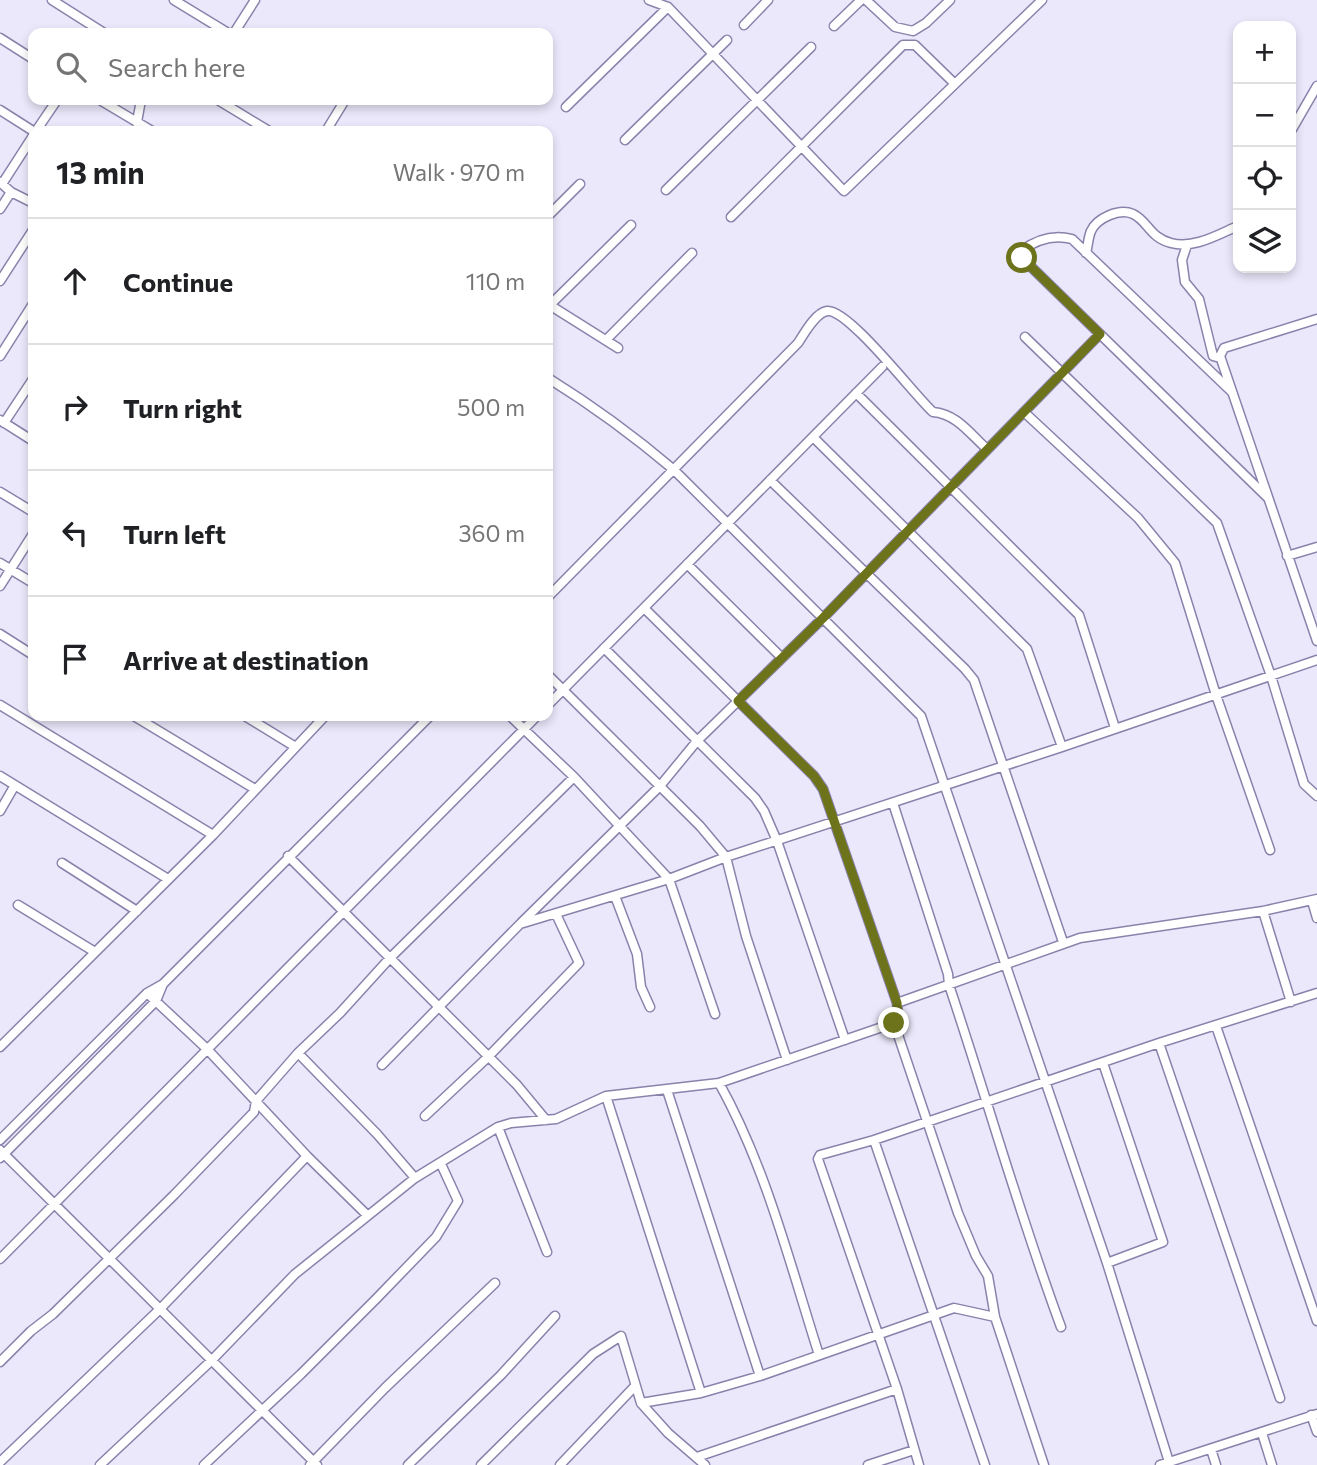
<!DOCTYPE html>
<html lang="en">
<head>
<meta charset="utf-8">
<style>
  body { margin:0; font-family:Commissioner,sans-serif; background:#f6f6f6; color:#202124 }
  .controls { position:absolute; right:21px; top:21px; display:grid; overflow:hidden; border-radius:14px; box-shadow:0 4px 10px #0003 }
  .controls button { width:63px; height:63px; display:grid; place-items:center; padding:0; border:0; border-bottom:2px solid #e0e0e0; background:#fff; color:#202124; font:35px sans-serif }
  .stop { position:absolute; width:21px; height:21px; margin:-16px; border:5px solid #6c731b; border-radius:50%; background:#fff }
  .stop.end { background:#6c731b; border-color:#fff; box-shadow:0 2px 7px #0008 }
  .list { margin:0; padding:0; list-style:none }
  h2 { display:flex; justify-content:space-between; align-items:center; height:91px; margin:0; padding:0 28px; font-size:30px }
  h2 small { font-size:23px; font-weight:400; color:#757577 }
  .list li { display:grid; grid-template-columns:46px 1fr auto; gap:21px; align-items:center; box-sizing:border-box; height:126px; padding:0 28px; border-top:2px solid #e0e0e0 }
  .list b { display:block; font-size:26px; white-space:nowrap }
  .list em { font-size:23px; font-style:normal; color:#757577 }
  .icon { flex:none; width:38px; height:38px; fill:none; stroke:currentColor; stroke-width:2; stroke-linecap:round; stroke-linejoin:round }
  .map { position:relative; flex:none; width:1317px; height:1465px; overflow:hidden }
  .search { position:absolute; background:#fff; box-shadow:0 4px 10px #0003; left:28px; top:28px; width:525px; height:77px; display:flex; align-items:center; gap:18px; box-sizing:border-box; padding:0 24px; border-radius:14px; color:#757577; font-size:26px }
  .panel { position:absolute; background:#fff; box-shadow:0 4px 10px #0003; left:28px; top:126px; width:525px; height:595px; border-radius:14px }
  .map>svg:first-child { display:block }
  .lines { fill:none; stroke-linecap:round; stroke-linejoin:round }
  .minor-casing { stroke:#8b82ac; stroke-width:11 }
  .minor { stroke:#fff; stroke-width:8 }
  .route { stroke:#6c731b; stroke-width:9 }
</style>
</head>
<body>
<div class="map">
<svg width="1317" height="1465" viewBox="0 0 1317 1465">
  <rect width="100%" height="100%" fill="#ebe8fb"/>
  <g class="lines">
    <g class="minor-casing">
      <path id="minor" d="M52,0L104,33
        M174,0L228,33
        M649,0L668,7L844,191L1042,0
        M866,0L895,27L913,31L926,23L950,0
        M744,25L768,0
        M834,26L861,0
        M234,33L255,0
        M0,38L33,59
        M100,100L152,131
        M218,100L269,131
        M566,107L668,7
        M0,110L33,131
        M36,131L57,100
        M139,131L137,122L141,100
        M326,131L345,100
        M1291,131L1317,86
        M625,140L727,40
        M0,182L11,192L33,203
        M2,184L33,136
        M666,190L811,47
        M0,209L11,192
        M548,216L580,184
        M731,217L903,45H915L955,84
        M1187,245L1182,260L1185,282L1199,299L1213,356L1220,358
        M1086,253C1088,246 1088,238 1091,231C1097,218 1119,208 1133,214C1148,221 1149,237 1171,243C1194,249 1217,235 1238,226
        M0,281L33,230
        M548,304L618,348
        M550,305L631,225
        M1317,319L1224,348L1220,356L1317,641
        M1025,337L1217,523L1271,676L1304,784L1317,796
        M606,340L692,253
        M0,356L33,304
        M548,378C593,406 634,436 674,470L921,716L1107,1263L1169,1462
        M1232,392L1072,239C1053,234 1037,239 1021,251L1022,258L1268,498
        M856,393L1079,615L1115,728
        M1024,412L1138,518L1175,563L1216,695L1270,850
        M0,420L33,441
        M4,423L33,379
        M813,437L1027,649L1062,747
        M770,480L965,669L974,680L1063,942
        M0,492L33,512
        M1287,556L1317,547
        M0,563L33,583
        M687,564L782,658
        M0,586L33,534
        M548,597L798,343C804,334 815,313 827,311C848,308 915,396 933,412C957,414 970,434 987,449
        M644,608L814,776L823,789L897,1003
        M0,634L33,655
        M604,648L755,798L764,811L777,841L845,1040
        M548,675L700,826L726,857L746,936L787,1060
        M0,705L213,835
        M548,705L882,367
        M134,716L255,789
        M245,716L294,746
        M510,716L574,777L669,879L715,1014
        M0,776L168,879
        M893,803L948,974L949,985C987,1098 1019,1214 1061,1327
        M0,811L15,785
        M288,856L517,1085L546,1120
        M62,863L137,911
        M615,896L637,954L641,987L650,1007
        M1312,901L1317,918
        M18,905L95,952
        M1263,911L1291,1002
        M521,923L660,786L697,741L823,618L1100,334
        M147,993L207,1049L307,1156L367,1215
        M894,1023L958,1213L976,1256L988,1276L995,1317L1044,1465
        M1216,1026L1317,1321
        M1159,1043L1280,1398
        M0,1047L213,835L325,716
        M298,1053L377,1134L415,1178
        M1103,1063L1163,1242L1107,1263
        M382,1065L520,924L669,879L726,857L1062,747L1317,660
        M719,1083C766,1167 790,1264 819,1355
        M667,1090L760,1376
        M606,1096L701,1393
        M425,1116L488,1057L579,963L556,914
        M498,1127L547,1252
        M0,1140L147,993L163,984L430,716
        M874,1140L985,1465
        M0,1150L317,1465
        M0,1158L156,1001L163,984
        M0,1259L537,716
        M0,1362L31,1331L53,1314L174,1195L254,1112L256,1101L298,1053L340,1013L390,958L574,777
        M641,1403L701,1393L760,1376L954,1308L995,1317
        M1311,1415L1317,1432
        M1262,1433L1272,1465
        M1211,1449L1216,1465
        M697,1457L897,1389
        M0,1462L160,1309L307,1156
        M100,1465L212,1360L295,1274L415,1178L498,1127L511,1123L556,1119L606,1096L719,1083L894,1023L898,1014L897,1003L1080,938L1263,911L1317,899
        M204,1465L301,1374L376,1299L436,1237L458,1201L441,1164
        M310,1465L385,1388L495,1283
        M408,1465L501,1375L555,1316
        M481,1465L593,1354L621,1336L641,1403L668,1433L705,1465
        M560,1465L635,1386
        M868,1465L914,1450
        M919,1465L897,1389L818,1159L820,1155L874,1140L1159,1043L1317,993
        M1160,1465L1317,1414"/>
    </g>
    <use href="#minor" class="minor"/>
  </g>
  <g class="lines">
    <path class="route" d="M894,1023L898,1014L897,1003L823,789L814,776L738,701L823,618L1100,334L1022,258"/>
  </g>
</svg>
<div class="controls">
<button>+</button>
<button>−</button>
<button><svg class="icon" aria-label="locate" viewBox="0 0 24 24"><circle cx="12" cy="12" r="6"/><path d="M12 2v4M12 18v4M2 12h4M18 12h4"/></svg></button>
<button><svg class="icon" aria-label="layers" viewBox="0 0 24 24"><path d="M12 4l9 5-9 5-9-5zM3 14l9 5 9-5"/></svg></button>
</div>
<div class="stop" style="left:1022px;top:258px"></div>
<div class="stop end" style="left:894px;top:1023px"></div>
<div class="search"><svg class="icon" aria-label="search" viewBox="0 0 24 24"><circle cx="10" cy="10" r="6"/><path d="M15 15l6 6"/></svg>Search here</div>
<section class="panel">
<h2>13 min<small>Walk · 970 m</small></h2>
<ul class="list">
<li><svg class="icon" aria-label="ahead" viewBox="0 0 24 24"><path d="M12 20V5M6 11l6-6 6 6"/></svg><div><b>Continue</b></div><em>110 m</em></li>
<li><svg class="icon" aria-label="right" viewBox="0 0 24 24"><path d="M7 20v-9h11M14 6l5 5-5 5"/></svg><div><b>Turn right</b></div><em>500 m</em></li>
<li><svg class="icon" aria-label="left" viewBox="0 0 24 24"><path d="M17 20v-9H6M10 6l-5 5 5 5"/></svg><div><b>Turn left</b></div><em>360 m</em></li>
<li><svg class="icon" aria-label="arrive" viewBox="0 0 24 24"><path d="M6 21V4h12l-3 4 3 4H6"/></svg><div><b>Arrive at destination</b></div></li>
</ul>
</section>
</div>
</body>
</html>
